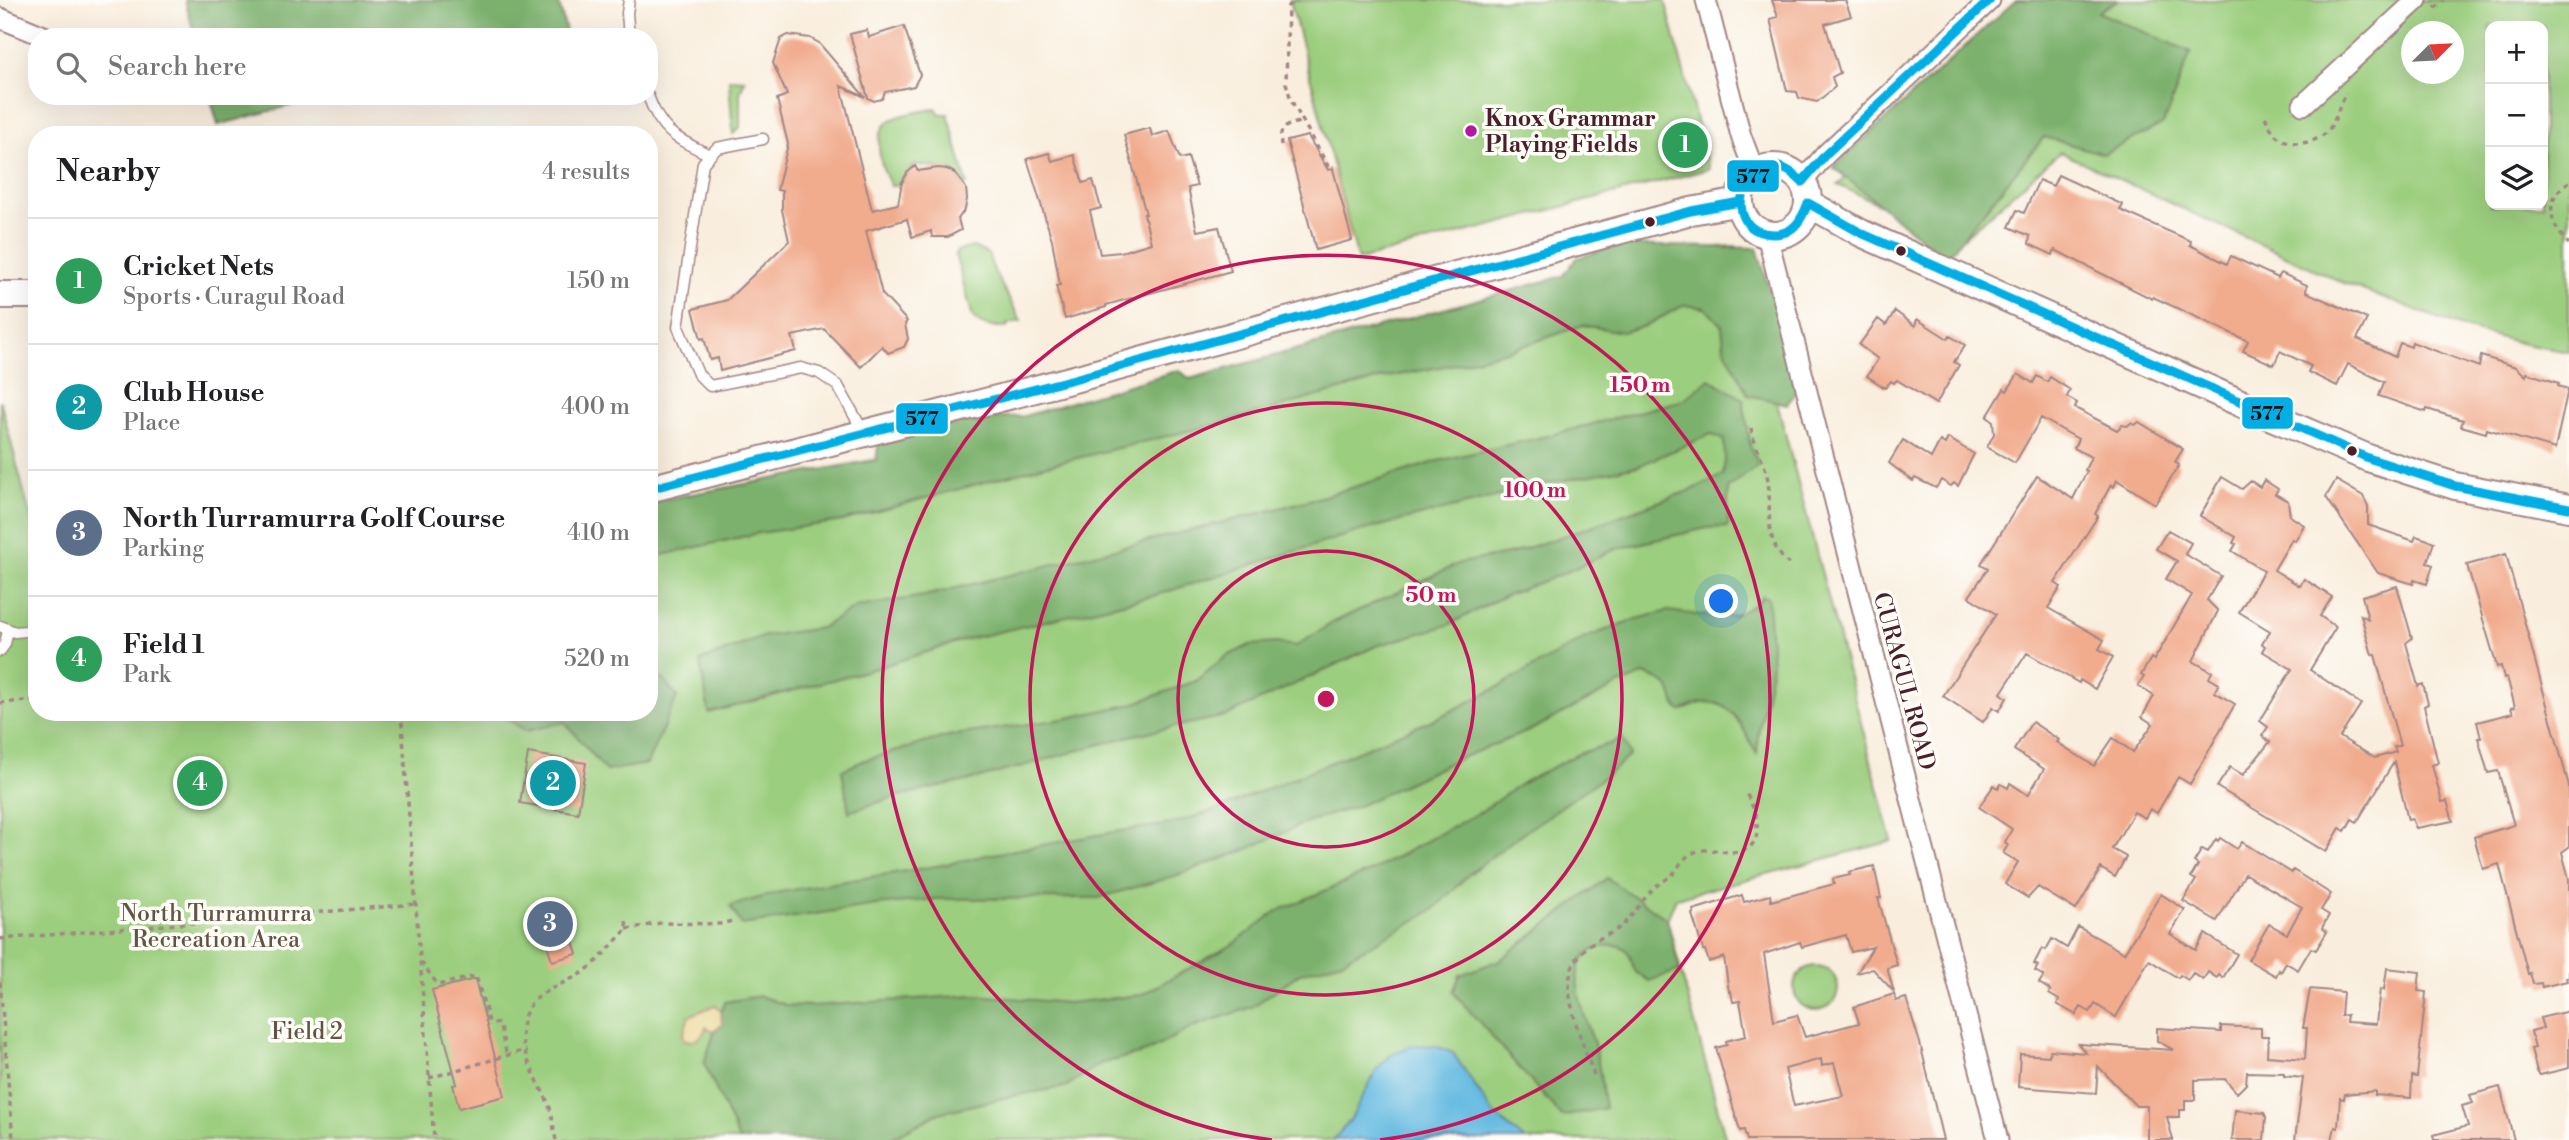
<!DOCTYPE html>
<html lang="en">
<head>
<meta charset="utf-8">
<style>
  body { margin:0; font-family:"Libre Bodoni",serif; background:#f2f2f2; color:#202124 }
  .controls { position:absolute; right:21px; top:21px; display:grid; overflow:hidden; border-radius:14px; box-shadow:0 7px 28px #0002 }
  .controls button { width:63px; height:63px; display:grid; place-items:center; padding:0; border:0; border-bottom:2px solid #e0e0e0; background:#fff; color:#202124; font:35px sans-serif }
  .compass { position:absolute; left:2401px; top:21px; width:63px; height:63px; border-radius:50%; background:#fff; box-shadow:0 7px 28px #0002; rotate:66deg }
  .you { position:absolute; left:1722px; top:602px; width:24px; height:24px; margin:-18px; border:5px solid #fff; border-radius:50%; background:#1a73e8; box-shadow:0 0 0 10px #1a73e833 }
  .badge { display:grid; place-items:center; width:46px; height:46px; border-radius:50%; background:#b5179e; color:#fff; font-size:23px; font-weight:700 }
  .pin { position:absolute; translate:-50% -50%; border:4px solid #fff; box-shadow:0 2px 7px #0006 }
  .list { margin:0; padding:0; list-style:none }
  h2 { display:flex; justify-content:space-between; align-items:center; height:91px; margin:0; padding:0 28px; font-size:30px }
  h2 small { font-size:23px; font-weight:400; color:#757577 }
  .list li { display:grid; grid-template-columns:46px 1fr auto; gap:21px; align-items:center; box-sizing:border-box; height:126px; padding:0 28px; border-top:2px solid #e0e0e0 }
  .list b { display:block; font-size:26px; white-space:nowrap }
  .list p { margin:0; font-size:23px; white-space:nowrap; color:#757577 }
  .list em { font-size:23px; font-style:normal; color:#757577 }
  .icon { flex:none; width:38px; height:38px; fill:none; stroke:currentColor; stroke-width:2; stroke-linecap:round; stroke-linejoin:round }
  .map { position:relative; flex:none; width:2569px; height:1140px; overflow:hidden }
  .search { position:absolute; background:#fff; box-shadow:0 7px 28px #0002; left:28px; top:28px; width:630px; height:77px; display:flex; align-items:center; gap:18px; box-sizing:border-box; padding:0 24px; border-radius:28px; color:#757577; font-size:26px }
  .panel { position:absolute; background:#fff; box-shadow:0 7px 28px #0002; left:28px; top:126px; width:630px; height:595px; border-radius:28px }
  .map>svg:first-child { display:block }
  .green { fill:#9bce7e; stroke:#727654; stroke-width:2; fill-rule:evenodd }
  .forest { fill:#7cb16d; stroke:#63684c; stroke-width:2 }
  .sand { fill:#eeda9e; stroke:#9c7c64; stroke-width:2 }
  .water { fill:#64bae1; stroke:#576c86; stroke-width:2 }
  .building { fill:#f1ab8d; fill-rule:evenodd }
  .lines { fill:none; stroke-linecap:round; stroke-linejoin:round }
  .service-casing { stroke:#a28684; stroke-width:13 }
  .minor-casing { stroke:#a28684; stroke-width:23 }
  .secondary-casing { stroke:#a28684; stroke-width:30 }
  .path { stroke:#a28684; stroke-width:3.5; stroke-dasharray:5 5; stroke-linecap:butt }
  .service { stroke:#fff; stroke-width:10 }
  .minor { stroke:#fff; stroke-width:19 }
  .secondary { stroke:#fff; stroke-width:26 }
  .bus-1-casing { stroke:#fdfcf7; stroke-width:14 }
  .bus-1 { stroke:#04aee5; stroke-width:9 }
  .ring { fill:none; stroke:#c2185b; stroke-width:3.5 }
  .poi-dot { fill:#b5179e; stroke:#fdfcf7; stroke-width:2.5 }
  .bus-dot { fill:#4a1f2b; stroke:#fdfcf7; stroke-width:2.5 }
  .labels { text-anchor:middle; stroke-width:7; stroke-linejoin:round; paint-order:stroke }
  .poi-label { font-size:23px; font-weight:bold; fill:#4a1f2b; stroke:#fdfcf7; text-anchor:start }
  .street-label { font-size:23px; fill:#4a1f2b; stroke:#fdfcf7 }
  .park-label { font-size:23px; fill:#625444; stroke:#fdfcf7 }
  .centre { fill:#c2185b; stroke:#fdfcf7; stroke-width:3.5 }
  .ring-label { font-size:21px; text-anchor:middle; font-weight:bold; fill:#c2185b; stroke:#fdfcf7; stroke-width:7; stroke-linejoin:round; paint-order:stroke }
  .line-badge { stroke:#fdfcf7; stroke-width:2.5 }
  .pale-badge-label { font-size:19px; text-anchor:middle; font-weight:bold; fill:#111 }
</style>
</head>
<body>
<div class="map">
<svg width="2569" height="1140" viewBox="0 0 2569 1140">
  <rect width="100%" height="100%" fill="#fdfcf7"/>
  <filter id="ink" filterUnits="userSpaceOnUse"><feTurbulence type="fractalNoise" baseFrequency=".0143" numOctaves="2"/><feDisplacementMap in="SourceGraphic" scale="14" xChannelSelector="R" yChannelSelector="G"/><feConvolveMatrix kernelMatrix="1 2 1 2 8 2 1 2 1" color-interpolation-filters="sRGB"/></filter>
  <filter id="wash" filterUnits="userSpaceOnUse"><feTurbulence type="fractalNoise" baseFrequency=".00686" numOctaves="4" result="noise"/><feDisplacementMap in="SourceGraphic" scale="28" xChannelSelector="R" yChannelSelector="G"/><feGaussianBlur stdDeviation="1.57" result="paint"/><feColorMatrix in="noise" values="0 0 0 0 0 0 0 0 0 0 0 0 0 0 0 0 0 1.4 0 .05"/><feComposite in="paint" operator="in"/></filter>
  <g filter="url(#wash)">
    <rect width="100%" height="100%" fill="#f9eede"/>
    <path class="green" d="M1290,0H1665L1709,169L1358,260Z
      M2039,0H2569V352L2524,344L2464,328L2344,283L2060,152L1959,242L1838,185ZM2490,26H2543V205H2490ZM2412,32H2454V74H2412Z
      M729,79L745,80L740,92V127L733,134Z
      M936,108L940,114H948L967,184L964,186C955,167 936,167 917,165L913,166L902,182L891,186C881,168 869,131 893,119C905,113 923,112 936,108Z
      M1736,246L1892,841L1676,898L1667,919L1726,1140H0V400L37,542V712H649V502L937,448L1617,262L1696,248Z
      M973,247L988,254L994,271L1021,321L1007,324L1008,327C995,327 981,328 973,317L955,254L957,251Z
      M1794 988a22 22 0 1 1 44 0a22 22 0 1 1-44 0Z"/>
    <path class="forest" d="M185,0H558L566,31L545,37H195Z
      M2016,0H2118L2098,12L2191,52L2163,124L2104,154L2044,137L1946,258L1833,167Z
      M210,96H326L218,125Z
      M1618,245L1757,248L1800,388L1787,404L1748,395L1724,347L1722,326L1705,308L1684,305L1645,326L1622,332L1583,325L1514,349L1460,363L1383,378L1233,420L1040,467L842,521L759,533L649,558V502L876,460L882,423L1024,416L1179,370L1190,379L1563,276L1577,258Z
      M1710,379L1743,399L1751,449L1759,465L1728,488V527L1707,528L1616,549L1562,574L1502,597L1448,625L1376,646L1226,716L1130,736L980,778L898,796L849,812L842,770L865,760L948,736L1063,719L1132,704L1196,681L1225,657L1250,645L1276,643L1296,646L1334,622L1460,563L1513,553L1575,532L1694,489L1723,475L1725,460L1724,440L1711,434L1638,466L1550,483L1360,531L1153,596L964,640L880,667L709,713L700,661L765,636L821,628L856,607L924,596L1257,514L1328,495L1438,461L1551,435L1683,400Z
      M1762,596L1768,598L1772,666L1758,735L1757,754C1744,734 1735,698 1702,703C1695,704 1687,709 1681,711C1672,704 1675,700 1670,691C1666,681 1654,678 1645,674L1616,686L1531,730L1458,759L1361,805L1307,822L1243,851L1175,876L1098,898L936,899L876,905L742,925L730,906L780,892L942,865L987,855L1114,832L1171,824L1219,809L1437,718L1491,691L1585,638L1633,620L1668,611L1714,617L1735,615L1754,605Z
      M649,676L663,679L677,697L647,764L606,771L565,722L526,731L496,712H649Z
      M1622,737L1630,755L1611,772L1512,841L1468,875L1433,910L1342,961L1300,973L1252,1007L1195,1026L1146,1052L1100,1064L1065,1087L1016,1095L939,1113L888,1140H739L704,1063L725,1002L760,996L785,1005L811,1006L975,995L1068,1003L1141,995L1234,944L1275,912L1373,870L1482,811L1520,784L1578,754L1612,743Z
      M1607,878L1667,919L1680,970L1649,981C1645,978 1639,975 1636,972C1631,965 1632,954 1624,948C1616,943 1606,946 1598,948C1559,961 1586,1018 1594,1044C1600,1064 1601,1087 1605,1108L1562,1117L1453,992L1460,975L1500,960Z"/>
    <path class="sand" d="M715,1005L721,1011L722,1024L713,1031L706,1027C703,1037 696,1043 685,1040L683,1035L689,1016Z"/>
    <path class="water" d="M1413,1045L1436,1046L1453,1053L1493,1113L1525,1140H1333L1350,1121L1377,1069L1392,1054Z"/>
    <g id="blocks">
      <path class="building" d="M1772,0H1845L1851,16L1825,24L1840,73L1832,77L1835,87L1817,102L1799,98L1797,92L1787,91L1770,19L1778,17Z
        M904,26L920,75L914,86L885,92L882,99L874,101L868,98L850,34L867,30L869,37Z
        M788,35L810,38L819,43L865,97L841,86L872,210L898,204L902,182L907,173L915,166L918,171L938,168L947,169L955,173L966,188L967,199L965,209L958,219L961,230L948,237H932L931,231L912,237L907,219L866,231L882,294L907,321L905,324L908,339L904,347L888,353L882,346L861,367L824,329L792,336L796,351L720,371L718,358L710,360L704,338L701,339L693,309L727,300L789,241L782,210V191L777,190L788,144L777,99L787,95L773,63L781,39Z
        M1150,128L1152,136L1169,131L1180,159L1188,157L1197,186L1188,188L1197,231L1219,227L1231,271L1106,305V307L1065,319L1056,286L1060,285L1052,240L1027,159L1049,153L1052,161L1074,155L1083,183L1093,180L1101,208L1090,211L1100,254L1121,252L1151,243L1144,214H1146L1124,135Z
        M1308,136L1328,170L1333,169L1352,240L1316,250L1287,141Z
        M2058,175L2123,205L2120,210L2191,241L2190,245L2227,264L2231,256L2278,278L2281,273L2307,285L2306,292L2367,319L2357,339L2395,357L2400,343L2411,347L2412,342L2479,367L2481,356L2516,367L2526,376L2527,373L2559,383L2558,386L2568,389L2555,449L2487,429L2486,433L2461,426L2463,420L2427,409L2426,412L2379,396L2384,382L2348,364L2337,386L2308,372L2311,366L2280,351L2274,365L2243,351L2248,341L2153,297L2152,299L2055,250L2053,255L2029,244L2030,236L2009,227L2017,210L2024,213L2039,180L2053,186Z
        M1895,311L1915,326L1917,319L1948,339L1950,336L1965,345L1954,362L1959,365L1936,404L1897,380L1894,383L1891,381L1885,388L1867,376L1878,359L1859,345L1878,319L1886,325Z
        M2018,374L2033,383L2037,376L2047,382L2050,377L2070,390L2067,397L2077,403L2075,408L2117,430L2122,425L2127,426L2131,423L2135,425L2139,422L2183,449L2175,462L2179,465L2155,504L2117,480L2114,487L2111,485L2095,514L2098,516L2055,583L2061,587L2048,608L2104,640L2099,649L2113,657L2095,689L2080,680L2079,683L2027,653L2001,693L2007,698L1999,711L1993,707L1983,722L1943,696L1996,614L1969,597L1988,568L1981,564L2037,476L2073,499L2087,471L2085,470L2091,457L2074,448L2078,439L2041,418L2015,463L1987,447L1994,434L1993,421L1987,417L2004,389L2007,391Z
        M1948,438L1974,454L1958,486L1954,483L1951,486L1941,480L1936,488L1915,478L1913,481L1889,463L1903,440L1931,458L1940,441L1945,444Z
        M2222,477L2242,489L2251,481L2260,487L2264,480L2278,489L2275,494L2288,501L2290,516L2304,525L2295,541L2292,539L2274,570L2300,586L2304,579L2332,597L2320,616L2336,627L2310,670L2361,704L2340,737L2375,758L2396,752L2394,747L2400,746L2375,655H2372L2361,615L2368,619L2362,596L2397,586L2412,638L2406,643L2418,686L2423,684L2428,704L2424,706L2438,763L2432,765L2442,802L2447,801L2453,821L2416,828L2412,819L2408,820L2394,762L2357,822L2352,819L2345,831L2340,828L2326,852L2217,787L2230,767L2243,775L2270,742L2262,736L2268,727L2260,721L2292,669L2262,651L2265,646L2262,644L2270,631L2239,612L2264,571L2232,551L2236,544L2233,543L2236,537L2200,516Z
        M2336,480L2363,496L2368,506V525L2414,541L2416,536L2434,542L2427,563L2433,565L2427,584L2414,580L2413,584L2378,573L2326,497Z
        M2168,530L2191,543L2185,554L2221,576L2207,600L2218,611L2193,661L2212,672L2209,678L2219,684L2215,692L2235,704L2190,784L2178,777L2157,813L2150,809L2145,818L2134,812L2112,849L2126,857L2115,877L2101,868L2076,910L2038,887L2028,898L2005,884L2018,862L2003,853L2008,845L2005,842L2012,829L1979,807L1994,785L1998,788L2001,784L2008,788L2010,783L2028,795L2044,769L2014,750L2032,722L2059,740L2057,742L2094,766L2113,738L2133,752L2153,724L2142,717L2154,696L2138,686L2144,677L2141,675L2151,658L2154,660L2192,595L2166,579L2177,561L2156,549Z
        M2506,554L2569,786V847L2562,852L2569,879V977L2566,978L2567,981L2542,987L2541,983L2533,984L2530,973L2528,974L2499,864L2483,869L2474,837L2514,825L2498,771L2488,773L2478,738H2481L2477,722L2513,713L2511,708L2515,707L2507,677L2504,678L2501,666L2497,667L2467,565Z
        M528,753L586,763L578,813L520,803Z
        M2220,838L2237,849L2242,842L2292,873L2293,870L2331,894L2321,910L2329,915L2322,928L2327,932L2316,950L2311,948L2298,970L2286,963L2281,972L2279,970L2276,976L2248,960L2269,924L2287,934L2302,907L2245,874L2217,921L2183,901L2196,880L2191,877L2198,865L2194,862L2202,849L2208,852L2216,839L2218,841Z
        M1874,866L1881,898H1878L1897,965L1887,968L1894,992L1873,969L1857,973L1873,947L1851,952L1846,935L1802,947L1800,942L1764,954L1774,1021L1797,1015L1805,1037L1859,1023L1854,1007L1894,994L1896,1001L1906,998L1920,1043L1943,1140H1747L1744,1130L1740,1131L1716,1048L1727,1045L1726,1041L1746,1036L1740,1001L1733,1002L1731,991L1729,992L1724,957L1709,962L1705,950H1703L1692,914L1694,913L1693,910L1742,895L1744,902L1770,895L1771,901L1834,884L1833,879L1850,875L1849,872ZM1821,1059L1822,1066L1834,1063L1843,1096L1794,1106L1785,1069Z
        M2161,894L2185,910L2170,934L2196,950L2205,934L2237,954L2223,978L2219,975L2217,978L2208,972L2203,980L2193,973L2188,980L2180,975L2178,978L2149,960L2116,1017L2095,1004L2090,1012L2081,1007L2076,1015L2057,1004L2059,1000L2049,994L2050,990L2039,983L2044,976L2035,971L2038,966L2034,964L2042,948L2046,950L2052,939L2067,948L2078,927L2124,953Z
        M571,936L577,954L552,961L547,944Z
        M2387,968L2420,972L2418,991L2426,992L2417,1077L2412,1076L2411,1098L2375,1095V1091L2345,1094L2344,1099L2340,1098L2338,1128L2335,1127L2332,1140H2295L2303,1078L2284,1076V1073L2247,1072L2246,1084L2237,1093L2225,1079L2195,1080V1100H2185V1110H2180V1117H2167L2173,1140H2147V1106H2136L2098,1066L2096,1093L2018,1087L2020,1054L2049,1056L2050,1050L2086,1053L2078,1044L2174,1050L2157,1041V1028L2221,1032V1026L2261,1028V1036H2268L2267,1056L2305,1059L2307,1028H2303L2310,989L2343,992L2341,1016L2347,1015L2346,1022L2376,1024L2380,989L2384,990Z
        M475,979L505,1096L459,1108L453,1085L457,1084L432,990Z
        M2569,1011V1068L2540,1075L2537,1071L2531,1049L2535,1048L2531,1031L2543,1028L2540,1018Z
        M2500,1087L2514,1140H2434L2433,1135L2468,1126L2462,1106L2473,1103L2470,1095Z
        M2235,1110L2264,1113L2266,1117L2264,1140H2232Z"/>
    </g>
  </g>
  <g filter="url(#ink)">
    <use href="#blocks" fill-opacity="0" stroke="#a28684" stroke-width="2"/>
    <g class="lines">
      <g class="service-casing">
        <path id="service" d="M629,0L627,13L629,37
          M648,96C662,134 676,138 710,155
          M763,139L717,148L703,163L678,327L698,374L710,386L801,368L819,373L838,386L864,433
          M0,626L15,632L37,630
          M0,651L5,644L8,630"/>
      </g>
      <g class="minor-casing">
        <path id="minor" d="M1706,0L1741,136L1755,173
          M0,18L46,37
          M2303,105L2417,0
          M1802,182L1826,154L1990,0
          M1767,235L1998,1140"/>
      </g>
      <g class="secondary-casing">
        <path id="secondary" d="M1740 201a34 34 0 1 1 68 0a34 34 0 1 1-68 0Z
          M1808,203L1861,233L2265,414L2368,458L2455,486L2569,508
          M0,295H37
          M649,489L1074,379L1691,211L1740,202"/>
      </g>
      <path class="path" d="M1291,4L1288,6L1286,83L1291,100L1329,168L1334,167
        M2435,8L2444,0
        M2265,117C2268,122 2272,132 2277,136C2292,148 2318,144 2329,129C2337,119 2339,104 2346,93
        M1281,146C1279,125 1284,127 1302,121
        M2569,182C2542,199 2550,225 2569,244
        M1751,428C1754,446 1766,463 1768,481C1772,511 1762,541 1789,564
        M0,703L37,700
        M401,712L434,1140
        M627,929L661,923L720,924L732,921
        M0,939L416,904
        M421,962L438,985L476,976L489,1022L499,1024L507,1056
        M0,982L13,1140
        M1594,1075C1585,1049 1565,1003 1570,976C1572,965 1577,957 1585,949C1596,937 1613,935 1625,923C1634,914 1642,900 1652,890C1658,883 1667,880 1673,874C1679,867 1682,859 1691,854C1706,846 1717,852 1732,852C1769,853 1758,809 1744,791
        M429,1078L526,1050
        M556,1140C553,1128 553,1114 548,1103C539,1081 521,1056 522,1031C523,992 560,988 585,971C600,960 614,942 627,929L626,920"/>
      <use href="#service" class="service"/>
      <use href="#minor" class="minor"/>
      <use href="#secondary" class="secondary"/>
      <g class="bus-1-casing">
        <path id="bus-1" d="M1990,0L1826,154L1802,182C1752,128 1709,234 1775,234C1794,234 1802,219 1808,203L1861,233L2368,458L2455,486L2569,508
          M649,489L1074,379L1691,211L1740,202"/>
      </g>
      <use href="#bus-1" class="bus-1"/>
    </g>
  </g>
  <g class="ring">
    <circle cx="1326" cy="699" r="148"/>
    <circle cx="1326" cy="699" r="296"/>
    <path d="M1272 1140A444 444 0 1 1 1380 1140"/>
  </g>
  <circle class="poi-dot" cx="1471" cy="131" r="7"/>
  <g class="bus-dot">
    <circle cx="1650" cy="222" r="6"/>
    <circle cx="1901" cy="251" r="6"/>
    <circle cx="2352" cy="451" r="6"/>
  </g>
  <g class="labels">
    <g class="poi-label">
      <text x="1485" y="126">Knox Grammar<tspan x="1485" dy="26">Playing Fields</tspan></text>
    </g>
    <g class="street-label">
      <text transform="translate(1905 681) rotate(75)" y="8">CURAGUL ROAD</text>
    </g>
    <g class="park-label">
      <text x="216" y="921">North Turramurra<tspan x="216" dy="26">Recreation Area</tspan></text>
      <text x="307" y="1039">Field 2</text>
    </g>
  </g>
  <circle cx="1326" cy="699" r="10" class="centre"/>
  <g class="ring-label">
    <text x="1640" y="392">150 m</text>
    <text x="1535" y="497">100 m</text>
    <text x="1431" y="602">50 m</text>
  </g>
  <g class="line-badge">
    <rect x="1726" y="159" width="54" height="34" rx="7" fill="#04aee5"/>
    <rect x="2241" y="396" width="53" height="34" rx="7" fill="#04aee5"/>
    <rect x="895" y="402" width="54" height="33" rx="7" fill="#04aee5"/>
  </g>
  <g class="pale-badge-label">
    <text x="1753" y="183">577</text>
    <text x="2267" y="420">577</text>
    <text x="922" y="425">577</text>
  </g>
</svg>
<div class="controls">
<button>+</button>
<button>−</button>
<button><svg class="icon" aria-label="layers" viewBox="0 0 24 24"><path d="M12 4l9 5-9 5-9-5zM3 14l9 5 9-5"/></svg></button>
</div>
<svg class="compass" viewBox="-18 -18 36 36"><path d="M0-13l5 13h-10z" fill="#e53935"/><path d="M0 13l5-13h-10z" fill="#757577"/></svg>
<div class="you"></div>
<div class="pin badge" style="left:1685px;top:145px;background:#2e9e5b">1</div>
<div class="pin badge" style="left:553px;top:783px;background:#0f9aa8">2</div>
<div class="pin badge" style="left:550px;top:924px;background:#5c6f8a">3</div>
<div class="pin badge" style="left:200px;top:783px;background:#2e9e5b">4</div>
<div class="search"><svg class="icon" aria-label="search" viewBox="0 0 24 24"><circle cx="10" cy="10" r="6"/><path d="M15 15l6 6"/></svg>Search here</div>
<section class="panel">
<h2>Nearby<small>4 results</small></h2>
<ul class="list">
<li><span class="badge" style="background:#2e9e5b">1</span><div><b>Cricket Nets</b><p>Sports · Curagul Road</p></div><em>150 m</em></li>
<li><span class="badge" style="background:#0f9aa8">2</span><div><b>Club House</b><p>Place</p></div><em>400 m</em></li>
<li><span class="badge" style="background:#5c6f8a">3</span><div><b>North Turramurra Golf Course</b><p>Parking</p></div><em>410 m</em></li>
<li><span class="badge" style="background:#2e9e5b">4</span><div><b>Field 1</b><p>Park</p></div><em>520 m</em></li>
</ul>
</section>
</div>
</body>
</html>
